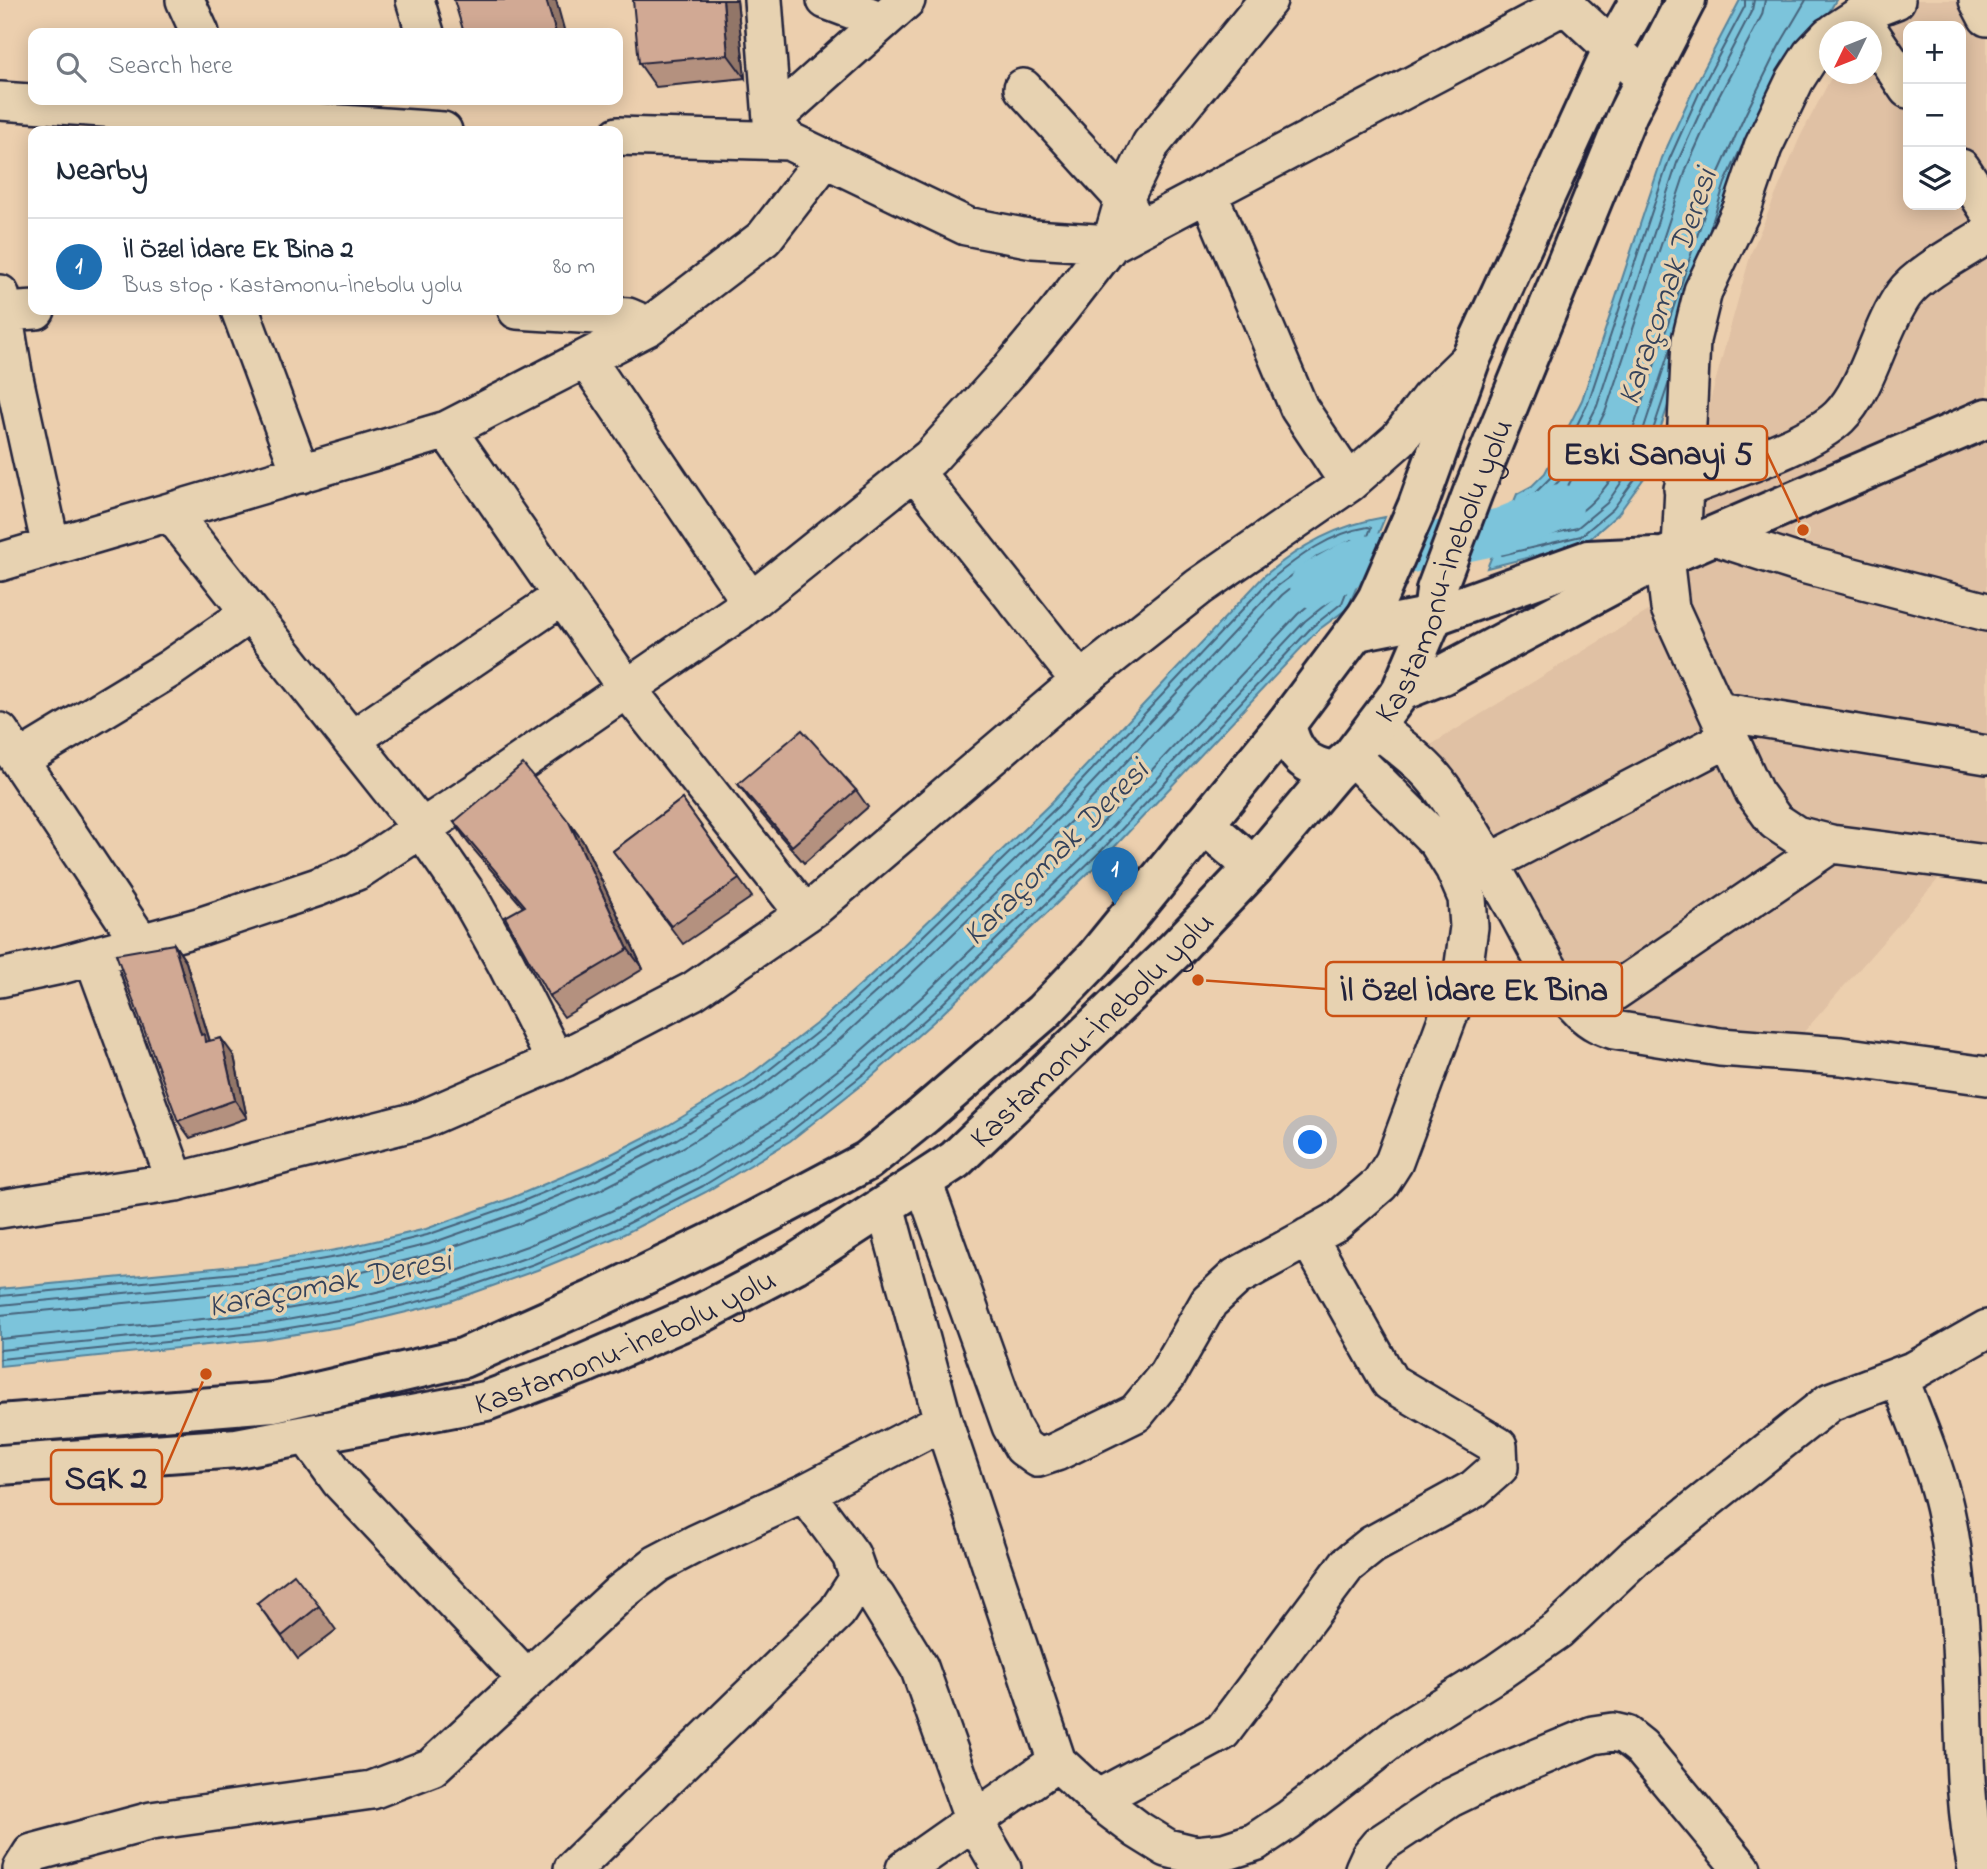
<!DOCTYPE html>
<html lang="en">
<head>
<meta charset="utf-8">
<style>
  body { margin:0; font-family:"Indie Flower",sans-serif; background:#f6f6f7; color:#1f2937 }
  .controls { position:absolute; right:21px; top:21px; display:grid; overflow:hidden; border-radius:14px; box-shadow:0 4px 18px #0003 }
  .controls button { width:63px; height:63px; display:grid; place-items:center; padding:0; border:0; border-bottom:2px solid #e0e1e3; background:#fff; color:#1f2937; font:35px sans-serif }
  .compass { position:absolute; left:1819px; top:21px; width:63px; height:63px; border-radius:50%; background:#fff; box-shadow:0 4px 18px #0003; rotate:227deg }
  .you { position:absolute; left:1311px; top:1143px; width:24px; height:24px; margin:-18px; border:5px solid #fff; border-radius:50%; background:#1a73e8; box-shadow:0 0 0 10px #1a73e833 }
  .badge { display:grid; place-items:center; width:46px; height:46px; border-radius:50%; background:#1f6fb2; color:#fff; font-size:23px; font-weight:700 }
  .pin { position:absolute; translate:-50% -58px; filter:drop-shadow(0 2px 4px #0008) }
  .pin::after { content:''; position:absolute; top:37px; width:24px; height:21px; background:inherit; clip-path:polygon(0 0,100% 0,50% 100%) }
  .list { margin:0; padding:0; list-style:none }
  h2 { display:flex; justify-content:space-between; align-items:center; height:91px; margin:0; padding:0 28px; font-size:30px }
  h2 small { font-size:23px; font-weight:400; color:#747a83 }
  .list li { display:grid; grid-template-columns:46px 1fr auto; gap:21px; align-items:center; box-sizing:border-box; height:98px; padding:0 28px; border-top:2px solid #e0e1e3 }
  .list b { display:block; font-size:26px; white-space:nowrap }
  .list p { margin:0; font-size:23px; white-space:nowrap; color:#747a83 }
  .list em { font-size:23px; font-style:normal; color:#747a83 }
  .icon { flex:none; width:38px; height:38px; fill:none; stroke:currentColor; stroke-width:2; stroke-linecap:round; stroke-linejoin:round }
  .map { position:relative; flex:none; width:1987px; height:1869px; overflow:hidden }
  .search { position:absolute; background:#fff; box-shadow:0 4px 18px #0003; left:28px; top:28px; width:595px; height:77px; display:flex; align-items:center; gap:18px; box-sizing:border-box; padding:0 24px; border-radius:14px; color:#747a83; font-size:26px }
  .panel { position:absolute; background:#fff; box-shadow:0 4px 18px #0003; left:28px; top:126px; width:595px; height:189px; border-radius:14px }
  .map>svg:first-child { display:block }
  .built { fill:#e0c1a4; fill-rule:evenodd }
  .water { fill:#7bc4db; stroke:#57839b; stroke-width:2 }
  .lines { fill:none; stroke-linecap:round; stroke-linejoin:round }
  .shore { stroke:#46637b; stroke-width:2 }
  .river { stroke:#7bc4db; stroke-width:46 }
  .minor-casing { stroke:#22223b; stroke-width:42 }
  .major-casing { stroke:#22223b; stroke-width:44 }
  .minor { stroke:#e7d2b1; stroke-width:37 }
  .major { stroke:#e7d2b1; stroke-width:38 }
  .wall { fill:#b4917f; stroke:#22223b; stroke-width:2 }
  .shaded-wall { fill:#927668; stroke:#22223b; stroke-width:2 }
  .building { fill:#d1a994; stroke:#22223b; stroke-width:2 }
  .labels { text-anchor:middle; stroke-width:7; stroke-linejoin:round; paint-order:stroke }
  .street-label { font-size:32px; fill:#22223b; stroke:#e7d2b1 }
  .water-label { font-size:33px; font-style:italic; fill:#34425b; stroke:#e7d2b1 }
  .leader { fill:none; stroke:#ca5113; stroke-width:2.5 }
  .callout-dot { fill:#ca5113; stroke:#e7d2b1; stroke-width:2.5 }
  .callout { fill:#e7d2b1; stroke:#ca5113; stroke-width:2.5 }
  .callout-label { font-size:33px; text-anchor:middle; font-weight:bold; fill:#22223b }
</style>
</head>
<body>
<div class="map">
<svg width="1987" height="1869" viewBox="0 0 1987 1869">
  <rect width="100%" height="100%" fill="#eccfae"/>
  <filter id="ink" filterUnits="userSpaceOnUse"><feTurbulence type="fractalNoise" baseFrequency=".0143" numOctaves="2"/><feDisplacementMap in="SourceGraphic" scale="14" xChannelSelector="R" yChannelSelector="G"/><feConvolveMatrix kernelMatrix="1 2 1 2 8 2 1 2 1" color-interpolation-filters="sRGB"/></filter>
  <g filter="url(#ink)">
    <path class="built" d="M1871,0H1987V853L1963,851L1781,1058L1603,1023L1421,751L1650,610L1680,509L1751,253L1800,137L1833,74H1871ZM1908,26H1961V205H1908Z"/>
    <path class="water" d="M1740,0H1836L1802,59L1740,188L1644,478L1618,514L1585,543L1487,568L1517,494L1532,486L1545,473L1582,400L1662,158L1694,88Z
      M1385,517L1348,608L1317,631L1106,856L942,1014L870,1078L790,1141L706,1192L622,1235L537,1270L448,1302L357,1324L266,1339L0,1366V1289L255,1264L341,1249L426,1229L509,1199L590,1165L669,1125L746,1078L821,1020L890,958L1052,802L1264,576C1301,545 1337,525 1385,517Z"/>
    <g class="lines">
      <path class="shore" d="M1765,0L1762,15L1717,100L1687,167L1606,410L1568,486L1550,505L1538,513L1533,524L1535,528C1580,523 1596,500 1621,466L1716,179L1746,113L1779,46L1806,0
        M1710,229L1725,183L1742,146
        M1670,349L1630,470L1607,503L1577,528L1517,542L1516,539L1529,506L1543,497L1559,481L1597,406L1677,163L1708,95L1752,10L1754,0
        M1669,382L1638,475L1613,509L1581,536L1502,555L1501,551L1522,500L1536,492L1551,477L1588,403L1669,160L1700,91L1745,6V0
        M0,1296L256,1271L342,1256L427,1235L511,1206L593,1172L672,1131L751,1084L825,1026L895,963L1057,807L1269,581C1298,557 1330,533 1368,527L1371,528L1342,603L1312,627L1101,851L937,1009L865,1073L786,1135L703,1186L619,1228L534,1264L445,1295L355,1317L265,1332L0,1359
        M0,1305L258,1280L344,1265L429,1244L514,1214L596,1180L677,1139L755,1091L831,1032L901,970L1063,814L1275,588L1318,556L1352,540L1356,542L1335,597L1305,621L1095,845L931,1002L859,1066L781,1128L699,1178L615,1220L531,1256L443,1287L354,1308L264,1324L0,1350
        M0,1315L259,1290L346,1275L432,1254L518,1224L600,1190L682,1148L762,1099L838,1041L908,977L1071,821L1282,595L1303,578L1333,560L1337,562L1327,590L1298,614L1088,838L924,995L853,1058L775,1119L694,1169L611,1211L527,1246L440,1277L351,1298L263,1313L0,1339"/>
      <path class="river" d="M1313,585L1349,565L1368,559L1502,531L1560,507"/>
      <g class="minor-casing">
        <path id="minor" d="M185,0L200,33
          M415,0L425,33
          M763,0L772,120L784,135
          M826,0L882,21
          M1560,0L1645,79
          M1978,0L1987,17
          M1835,32L1867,11L1896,0
          M1871,34L1908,89
          M1023,88L1124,199L1134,219
          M0,101L443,131
          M772,120L906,0
          M618,136L789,141L966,226L1033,239L1111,244L1565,5L1568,0
          M1961,168L1987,208
          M1208,193L1299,408L1349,483
          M0,294L14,378L51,547
          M240,310L301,474
          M517,310L628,317L649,326
          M3,312L36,310
          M586,359L751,602
          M447,430L627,689L805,914
          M914,471L1080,681
          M1683,489C1724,472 1809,446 1839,417C1869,387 1878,331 1904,294C1919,273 1964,250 1987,235
          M171,513L422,829L469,897L506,963L556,1062
          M1714,536L1795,562L1987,612
          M1681,550L1691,340L1703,291L1742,209L1763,147L1795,80L1811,55L1829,36
          M1664,557L1670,608L1754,792L1775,821L1796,835L1831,844L1987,864
          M0,562L447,430L649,326L764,238L824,160
          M1717,711L1987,755
          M1374,726C1397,745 1424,763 1441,787C1471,829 1496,874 1521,919C1538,951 1556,987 1582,1012C1592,1022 1602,1026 1614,1030L1720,1047L1841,1056L1987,1076
          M0,732L141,943
          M351,740L563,596
          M19,760L171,668L250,613
          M1489,863L1729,738
          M93,956L176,1182
          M0,978L61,965L202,926L318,887L357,871L477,792L738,612L930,458L1009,371L1059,311L1111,244L1124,199L1151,144L1268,0
          M1583,1013L1831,844
          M923,1181L1011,1426L1023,1447L1038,1458L1056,1452L1136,1413L1167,1375L1209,1302L1236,1277L1336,1222L1380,1184L1394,1162L1462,979L1469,927L1467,898L1454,868L1437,841L1352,756
          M885,1206L943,1421L1057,1762L905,1869
          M0,1209L176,1182L421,1120L564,1058L693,991L815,907L1080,681L1199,587L1349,483L1399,439L1430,398L1471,358
          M1899,1377C1912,1413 1929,1450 1939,1487C1950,1524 1954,1564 1958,1603C1967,1691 1959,1781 1977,1869
          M307,1435L340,1481L527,1679
          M859,1578L876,1597L919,1667L974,1821L1002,1869
          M1057,1762L1097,1799L1138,1830L1167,1848L1196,1855L1224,1852L1255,1842L1288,1820L1400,1733L1498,1672L1558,1630L1635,1557L1830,1402L1915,1370L1987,1329
          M1097,1799L1222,1732L1347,1565L1372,1545L1474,1489L1499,1467L1498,1446L1390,1382L1308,1237
          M22,1869L32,1853L151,1821L372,1790L432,1767L620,1593L657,1564L695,1544L805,1493L943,1421
          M573,1869L837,1612L859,1578L851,1555L805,1493
          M1364,1869L1370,1856L1379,1845L1450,1798L1506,1771L1593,1735L1613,1732L1626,1735L1641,1747L1742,1869"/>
      </g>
      <g class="major-casing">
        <g id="major">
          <path d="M1357,631L1433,616L1588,560L1655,557"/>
          <path d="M1401,691L1442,675L1664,557L1987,418"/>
          <path d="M1286,724C1292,753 1305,767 1335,771"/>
          <path d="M1204,824L1254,867"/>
          <path d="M0,1424L274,1402L463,1358L595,1299L723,1237L867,1161L924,1115L1043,1012L1095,958L1286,724L1366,617L1377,599L1418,505L1471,358L1612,50L1640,0"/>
          <path id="s1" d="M0,1465L237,1448L486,1401L586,1363L702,1313L795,1264L955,1160L1175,950L1254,867L1335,771L1352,756L1401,691L1433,616L1436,590L1473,492L1628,113L1686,0"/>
        </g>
      </g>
      <use href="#minor" class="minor"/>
      <use href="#major" class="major"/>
    </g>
    <path class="wall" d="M737,0L745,78L656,87L639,63Z
      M738,784L856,790L868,807L804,863L751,802Z
      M682,799L752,897L683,944L613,851Z
      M454,822H569L584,843L643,969L564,1017L549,996L523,907L468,843Z
      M174,944L186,962L210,1041L234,1056L247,1118L190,1138L178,1121Z
      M257,1603L319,1606L336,1630L298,1659Z"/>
    <path class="shaded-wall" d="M546,0H556L565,33H556Z
      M723,0H737L745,78L728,55Z
      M569,822L584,843L643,969L628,949Z
      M174,944L186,962L210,1042H205L201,1035Z
      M221,1038L234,1056L247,1118L235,1100Z"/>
    <path class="building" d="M454,0H546L556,33H464Z
      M633,0H723L728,55L639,63Z
      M802,730L856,790L792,846L738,784Z
      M523,764L569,822L628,949L549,996L505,917L525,906L454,822Z
      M682,799L739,879L671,926L613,851Z
      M174,944L201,1035L204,1034L205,1042L221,1038L235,1100L178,1121L116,954Z
      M294,1574L319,1606L282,1636L257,1603Z"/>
  </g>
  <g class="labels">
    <g class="street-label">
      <text dy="11" stroke="none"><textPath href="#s1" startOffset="1797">Kastamonu-İnebolu yolu</textPath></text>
      <text dy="11" stroke="none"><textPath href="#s1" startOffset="1209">Kastamonu-İnebolu yolu</textPath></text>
      <text dy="11" stroke="none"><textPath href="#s1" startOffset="642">Kastamonu-İnebolu yolu</textPath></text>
    </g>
    <g class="water-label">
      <text transform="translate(1665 286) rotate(-71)" y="12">Karaçomak Deresi</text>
      <text transform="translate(1054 851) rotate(-45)" y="12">Karaçomak Deresi</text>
      <text transform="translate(329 1281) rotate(-11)" y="12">Karaçomak Deresi</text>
    </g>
  </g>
  <path class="leader" d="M1803 530L1767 453M1198 980L1326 989M206 1374L162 1477"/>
  <g class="callout-dot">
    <circle cx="1803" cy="530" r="7"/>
    <circle cx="1198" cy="980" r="7"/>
    <circle cx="206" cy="1374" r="7"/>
  </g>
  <g class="callout">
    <rect x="1549" y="426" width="218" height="54" rx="7"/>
    <rect x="1326" y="962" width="296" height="54" rx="7"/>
    <rect x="51" y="1450" width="111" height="54" rx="7"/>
  </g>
  <g class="callout-label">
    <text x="1658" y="464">Eski Sanayi 5</text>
    <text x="1474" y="1000">İl Özel İdare Ek Bina</text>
    <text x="106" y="1488">SGK 2</text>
  </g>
</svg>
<div class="controls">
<button>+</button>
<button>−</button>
<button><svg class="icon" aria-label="layers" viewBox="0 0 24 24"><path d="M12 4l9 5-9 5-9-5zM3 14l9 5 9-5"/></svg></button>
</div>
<svg class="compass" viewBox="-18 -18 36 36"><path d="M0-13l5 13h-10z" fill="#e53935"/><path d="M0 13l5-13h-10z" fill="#747a83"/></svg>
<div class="you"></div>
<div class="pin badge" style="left:1115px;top:905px">1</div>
<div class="search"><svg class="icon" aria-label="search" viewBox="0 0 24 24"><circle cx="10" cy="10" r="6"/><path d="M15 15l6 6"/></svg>Search here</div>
<section class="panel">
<h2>Nearby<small></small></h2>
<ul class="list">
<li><span class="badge">1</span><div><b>İl Özel İdare Ek Bina 2</b><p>Bus stop · Kastamonu-İnebolu yolu</p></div><em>80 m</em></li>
</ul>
</section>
</div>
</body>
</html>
